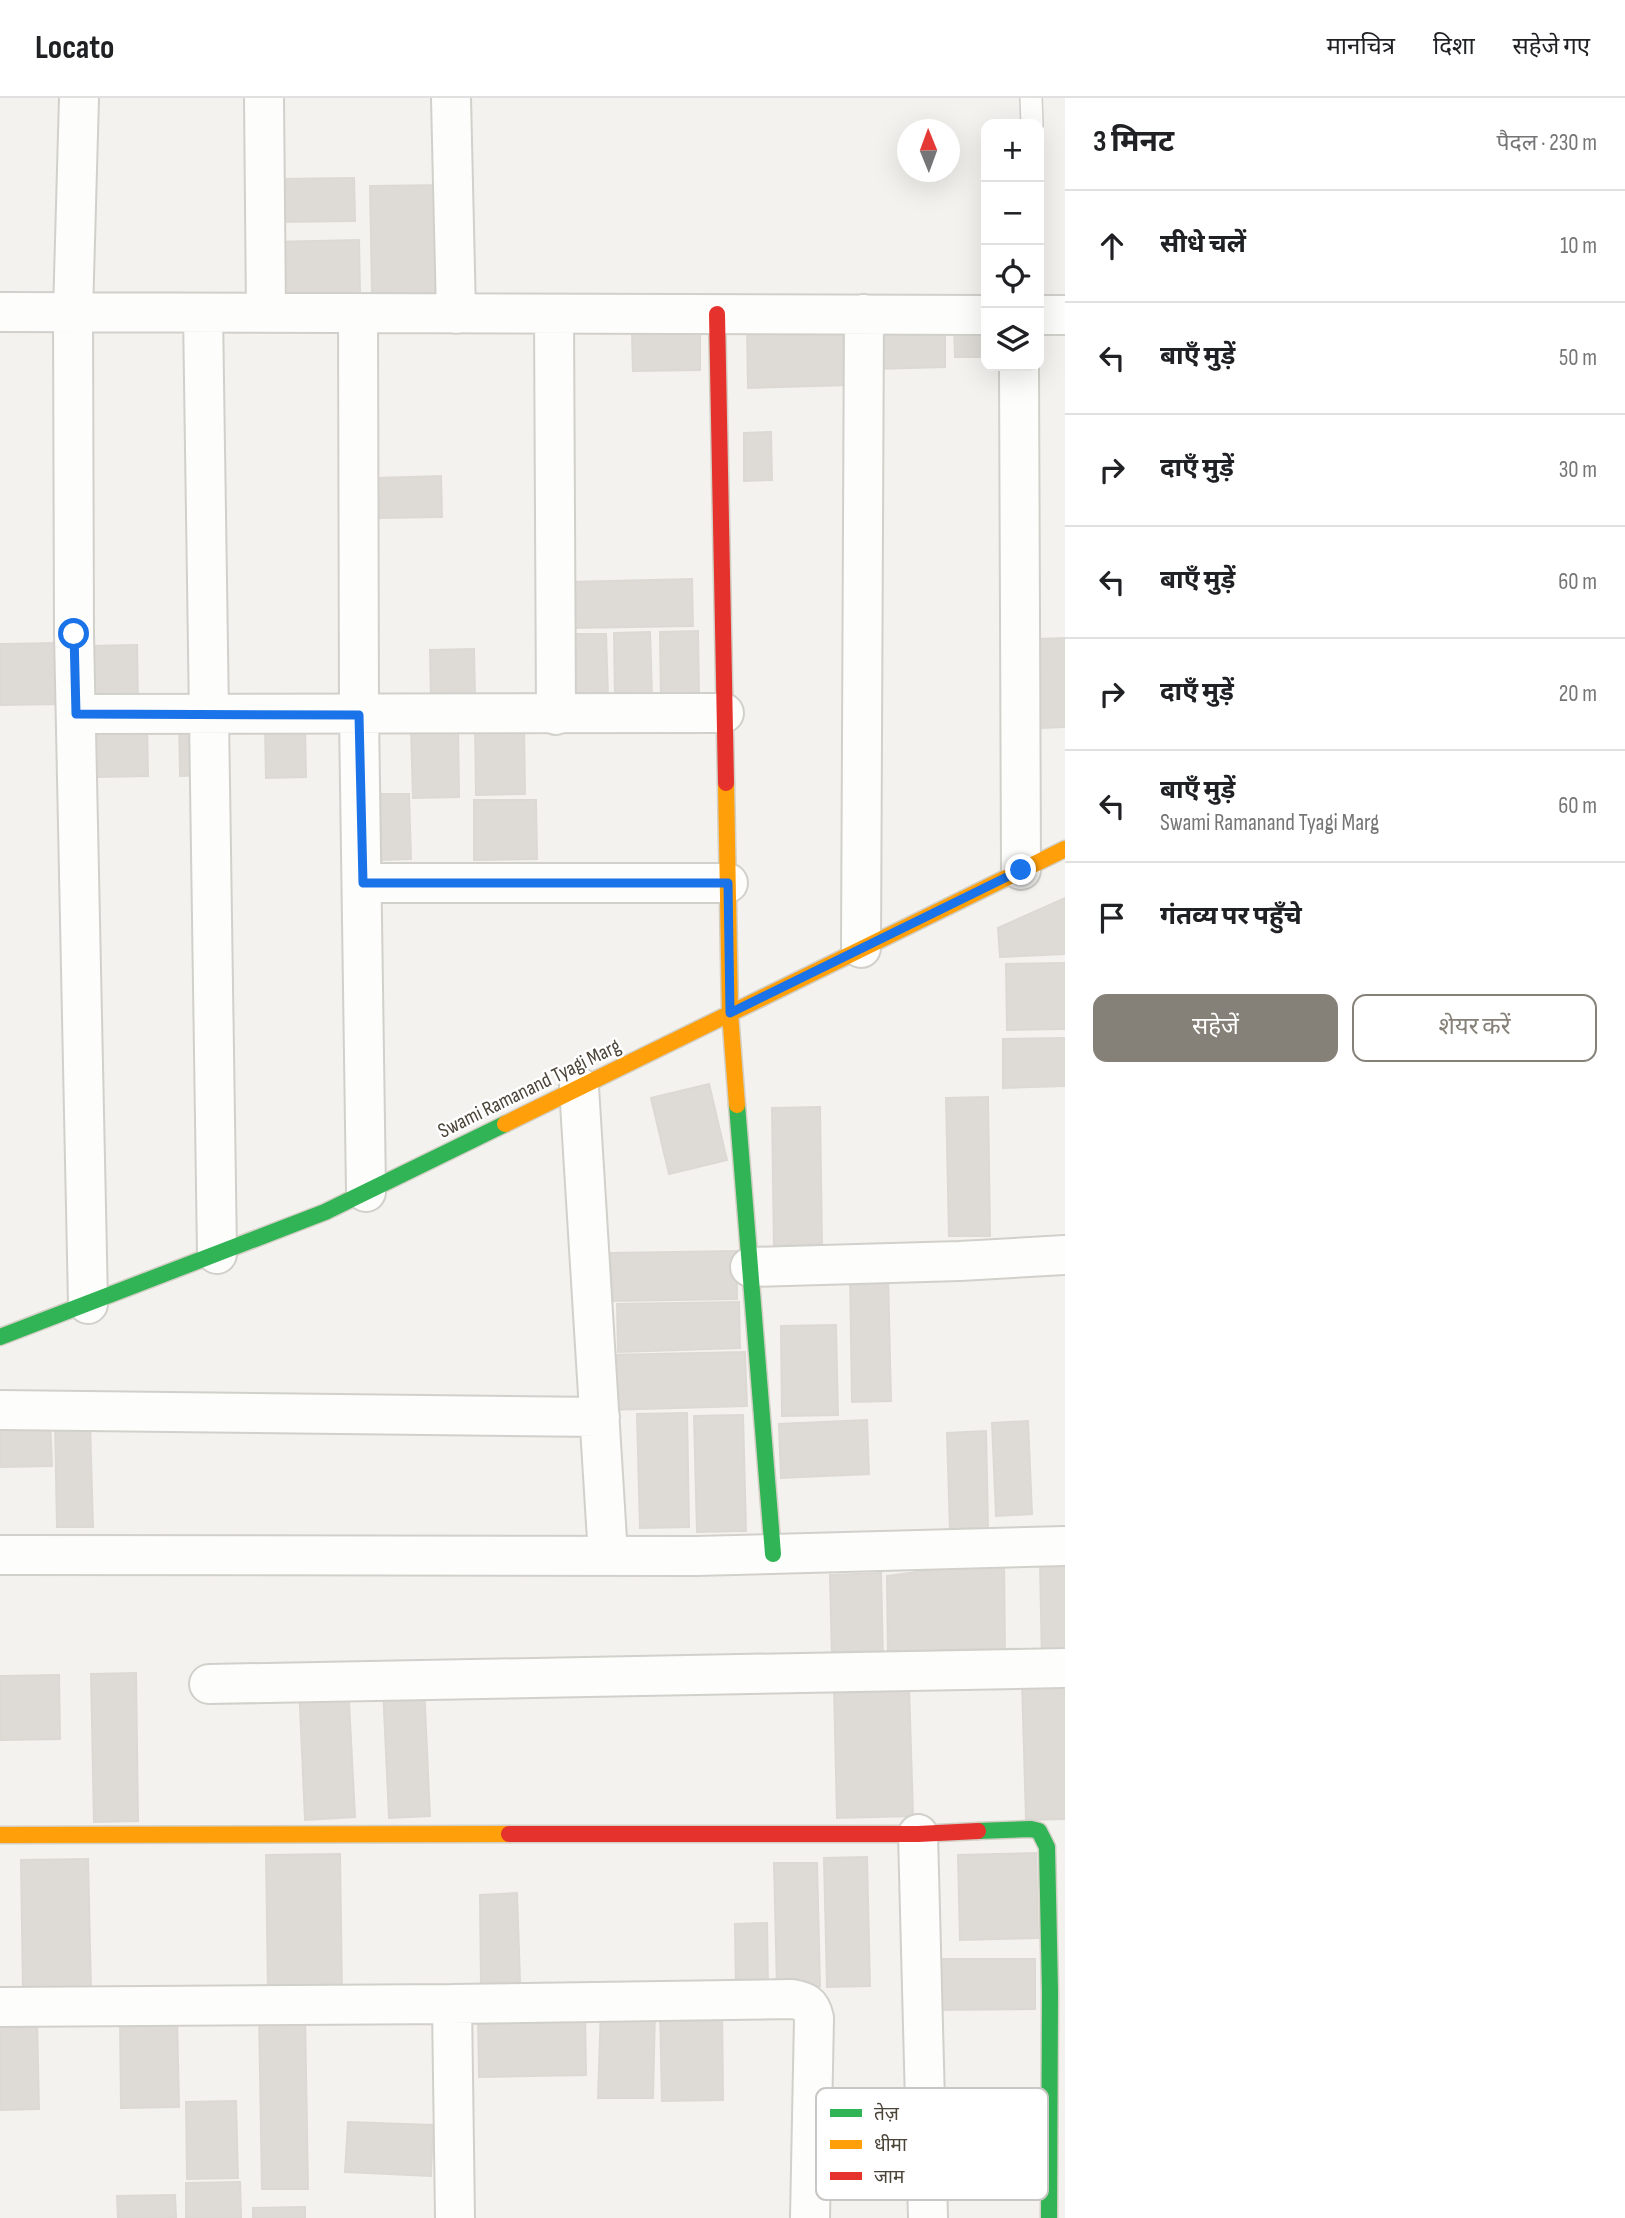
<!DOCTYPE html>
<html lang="hi">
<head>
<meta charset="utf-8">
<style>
  body { margin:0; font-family:"Sofia Sans Condensed","Noto Sans Devanagari",sans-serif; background:#f2f2f2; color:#202124 }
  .controls { position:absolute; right:21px; top:21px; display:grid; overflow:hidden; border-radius:14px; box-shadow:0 7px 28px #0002 }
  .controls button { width:63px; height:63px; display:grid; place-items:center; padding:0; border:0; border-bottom:2px solid #e0e0e0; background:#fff; color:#202124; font:35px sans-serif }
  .compass { position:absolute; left:897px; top:21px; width:63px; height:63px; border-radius:50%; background:#fff; box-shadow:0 7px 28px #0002; rotate:359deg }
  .stop { position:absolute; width:21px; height:21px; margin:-16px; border:5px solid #1a73e8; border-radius:50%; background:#fff }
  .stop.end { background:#1a73e8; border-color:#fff; box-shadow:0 2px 7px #0008 }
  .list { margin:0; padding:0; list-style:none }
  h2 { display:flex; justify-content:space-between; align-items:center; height:91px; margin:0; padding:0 28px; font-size:30px }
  h2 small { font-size:23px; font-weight:400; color:#757577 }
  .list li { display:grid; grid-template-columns:46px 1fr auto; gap:21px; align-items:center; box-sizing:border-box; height:112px; padding:0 28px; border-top:2px solid #e0e0e0 }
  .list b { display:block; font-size:26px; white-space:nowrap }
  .list p { margin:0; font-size:23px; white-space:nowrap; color:#757577 }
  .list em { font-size:23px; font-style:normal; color:#757577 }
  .actions { display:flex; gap:14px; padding:21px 28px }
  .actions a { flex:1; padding:16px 0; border:2px solid #868178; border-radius:14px; text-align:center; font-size:24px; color:#868178 }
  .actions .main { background:#868178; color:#fff }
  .icon { flex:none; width:38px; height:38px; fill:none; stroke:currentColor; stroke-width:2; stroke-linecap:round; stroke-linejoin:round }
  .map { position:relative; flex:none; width:1065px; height:2120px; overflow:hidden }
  header { display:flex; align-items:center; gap:42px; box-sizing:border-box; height:98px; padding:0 35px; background:#fff; border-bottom:2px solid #e0e0e0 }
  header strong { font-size:33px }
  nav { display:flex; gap:38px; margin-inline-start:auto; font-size:24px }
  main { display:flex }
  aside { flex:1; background:#fff }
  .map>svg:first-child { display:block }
  .building { fill:#dedbd6; stroke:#dcd9d4; stroke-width:2 }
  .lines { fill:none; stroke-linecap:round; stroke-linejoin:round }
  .lane-casing { stroke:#d2d0cb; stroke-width:24 }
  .street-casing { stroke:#d2d0cb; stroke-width:42 }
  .fast-casing { stroke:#d3cfc5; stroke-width:19 }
  .slow-casing { stroke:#d3cfc5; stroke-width:19 }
  .jam-casing { stroke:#d3cfc5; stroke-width:19 }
  .lane { stroke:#fdfdfc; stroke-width:21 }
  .street { stroke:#fdfdfc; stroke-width:38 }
  .fast { stroke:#30b455; stroke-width:16 }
  .slow { stroke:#ff9f0a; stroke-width:16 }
  .jam { stroke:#e5322d; stroke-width:16 }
  .route { stroke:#1a73e8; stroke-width:9 }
  .labels { text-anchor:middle; stroke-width:5; stroke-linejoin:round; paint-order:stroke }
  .street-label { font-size:21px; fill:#4b4439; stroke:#fff }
  .key { fill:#fff; stroke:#c9c7c4; stroke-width:2 }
  .key-label { font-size:19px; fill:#4b4439 }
</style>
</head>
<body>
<header>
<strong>Locato</strong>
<nav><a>मानचित्र</a><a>दिशा</a><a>सहेजे गए</a></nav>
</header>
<main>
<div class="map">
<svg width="1065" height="2120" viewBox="0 0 1065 2120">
  <rect width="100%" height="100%" fill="#f4f2ee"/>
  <path class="building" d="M354,80L355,123L278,124L277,81Z
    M447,87L449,195L372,196L370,88Z
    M359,142L360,196L272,198L271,144Z
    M986,225V259H955L954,226Z
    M850,228L851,287L748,290L747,230Z
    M945,230V269L873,271L872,231Z
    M700,235V272L633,273L632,236Z
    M771,334L772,382L744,383V335Z
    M441,378L442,419L377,420L376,380Z
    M692,481L693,528L571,530L570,484Z
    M698,533L699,600L661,601L660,534Z
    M650,534L652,600H615L614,535Z
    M570,536H606L608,599H571Z
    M1065,540V629L1041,630L1039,541Z
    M59,545L61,606L0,607V546Z
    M137,547L138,608L92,609L91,548Z
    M474,551L475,603L431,604L430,552Z
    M207,618L208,677L180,678L179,619Z
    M147,624L148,678L94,679L93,625Z
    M475,626H524L525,696L476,697Z
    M305,628L306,679L266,680L265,629Z
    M411,631H458L459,699L413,700Z
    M378,696H409L411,761L379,762Z
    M474,702H536L537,761L474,762Z
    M1065,800V856L1000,859L998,830Z
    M1065,865V931L1007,932L1006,866Z
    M1065,940V988L1003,990V941Z
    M709,986L727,1062L669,1076L651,1000Z
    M988,999L990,1138H949L946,1000Z
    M820,1009L822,1146L774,1147L772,1010Z
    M736,1153L737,1201L613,1203L611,1155Z
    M888,1177L891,1303L852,1304L850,1178Z
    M739,1204L740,1250L618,1254L617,1206Z
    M836,1227L838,1317L782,1318L781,1228Z
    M745,1254L747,1308L607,1312L606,1257Z
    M687,1315L689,1429L640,1430L637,1316Z
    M743,1317L746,1433L697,1434L694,1318Z
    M50,1318L52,1368L0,1369V1319Z
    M867,1322L869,1376L781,1380L779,1326Z
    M1028,1323L1032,1416L996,1418L992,1325Z
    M55,1325H90L93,1429H57Z
    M986,1333L988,1430L950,1431L947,1335Z
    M1004,1462L1005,1556L888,1560L887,1478Z
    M1065,1463V1565H1042L1040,1464Z
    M881,1475L883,1561H832L830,1477Z
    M136,1575L138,1723L94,1724L91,1576Z
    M59,1577L60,1641L0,1642V1578Z
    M1065,1582V1721L1026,1722L1022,1583Z
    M348,1584L355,1719L305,1722L299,1586Z
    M909,1586L913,1718L837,1720L834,1588Z
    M424,1588L430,1718L389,1720L383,1590Z
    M1036,1755L1038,1840L960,1842L958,1757Z
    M340,1756L342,1894L268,1895L266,1757Z
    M867,1759L870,1888L827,1889L824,1760Z
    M88,1761L91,1892L23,1893L21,1762Z
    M774,1765H817L820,1888L777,1889Z
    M517,1795L520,1884L481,1885L480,1797Z
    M767,1825L768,1893L736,1894L735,1826Z
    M927,1861H1035V1911L928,1912Z
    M722,1909L723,2002L662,2003L660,1910Z
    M601,1910L655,1911L653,2000H598Z
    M585,1914L586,1977L479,1979L478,1916Z
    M259,1916H305L308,2091H262Z
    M177,1918L179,2009L121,2010L120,1919Z
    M37,1919L39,2011L0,2012V1920Z
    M236,2003L238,2080L187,2081L186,2004Z
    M348,2024L433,2027L431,2078L345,2074Z
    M240,2084L241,2120H186V2085Z
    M175,2097L176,2120H118L117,2098Z
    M305,2109V2120H253V2110Z"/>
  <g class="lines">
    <g class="lane-casing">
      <path id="lane" d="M1031,0L1032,26"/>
    </g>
    <g class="street-casing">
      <path id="street" d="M79,0L73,215L74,536L88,1206
        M264,0L266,215
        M451,0L456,216
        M0,214L986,217
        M203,215L217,1156
        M358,216L359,617L366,1094
        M554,216L556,617
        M1039,217H1065
        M1019,268L1021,772
        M76,616L724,615
        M364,785H728
        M861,850L864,216
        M579,989L608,1458
        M750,1169L960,1163L1065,1157
        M0,1312L600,1319
        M0,1457L696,1458L1065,1448
        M209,1586L1065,1570
        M918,1736L928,2120
        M452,1906L455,2120
        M0,1909L452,1906L792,1901C805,1903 811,1906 814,1920L810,2120"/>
    </g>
    <g class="fast-casing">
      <path id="fast" d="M737,1007L773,1456
        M0,1239L325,1114L505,1026
        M978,1733L1031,1731L1039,1733L1047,1749L1050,1894L1049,2120"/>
    </g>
    <g class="slow-casing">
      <path id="slow" d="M726,685L730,915L737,1007
        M505,1026L1065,751
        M0,1737L509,1736"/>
    </g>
    <g class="jam-casing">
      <path id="jam" d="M717,216L726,685
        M509,1736H918L978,1733"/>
    </g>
    <use href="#lane" class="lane"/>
    <use href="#street" class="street"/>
    <use href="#fast" class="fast"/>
    <use href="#slow" class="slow"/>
    <use href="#jam" class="jam"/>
  </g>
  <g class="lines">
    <path class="route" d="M74,536L76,616L359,617L363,785H728L730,915L1021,772"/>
  </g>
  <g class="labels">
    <g class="street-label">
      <text transform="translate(529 990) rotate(-26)" y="7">Swami Ramanand Tyagi Marg</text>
    </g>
  </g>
  <rect x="816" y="1990" width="232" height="112" rx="10" class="key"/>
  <rect x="830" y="2011" width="32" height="8" fill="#30b455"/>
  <rect x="830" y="2042" width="32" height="9" fill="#ff9f0a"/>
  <rect x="830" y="2074" width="32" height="8" fill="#e5322d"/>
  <g class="key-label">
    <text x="874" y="2022">तेज़</text>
    <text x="874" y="2053">धीमा</text>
    <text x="874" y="2085">जाम</text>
  </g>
</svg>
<div class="controls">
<button>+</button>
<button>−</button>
<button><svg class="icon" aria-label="locate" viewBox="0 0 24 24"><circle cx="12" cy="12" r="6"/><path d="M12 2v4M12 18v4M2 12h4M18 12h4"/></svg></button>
<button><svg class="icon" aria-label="layers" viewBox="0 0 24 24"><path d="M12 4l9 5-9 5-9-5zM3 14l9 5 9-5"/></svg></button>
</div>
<svg class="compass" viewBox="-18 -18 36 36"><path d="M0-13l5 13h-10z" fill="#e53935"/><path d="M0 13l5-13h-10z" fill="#757577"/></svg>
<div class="stop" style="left:74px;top:536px"></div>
<div class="stop end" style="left:1021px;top:772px"></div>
</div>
<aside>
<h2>3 मिनट<small>पैदल · 230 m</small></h2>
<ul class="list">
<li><svg class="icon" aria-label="ahead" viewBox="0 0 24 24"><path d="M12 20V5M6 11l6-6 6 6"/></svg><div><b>सीधे चलें</b></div><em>10 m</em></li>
<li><svg class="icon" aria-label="left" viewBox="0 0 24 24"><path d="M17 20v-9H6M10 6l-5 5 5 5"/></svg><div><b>बाएँ मुड़ें</b></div><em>50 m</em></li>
<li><svg class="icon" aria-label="right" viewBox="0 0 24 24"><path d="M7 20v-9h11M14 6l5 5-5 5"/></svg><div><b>दाएँ मुड़ें</b></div><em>30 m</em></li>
<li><svg class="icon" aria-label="left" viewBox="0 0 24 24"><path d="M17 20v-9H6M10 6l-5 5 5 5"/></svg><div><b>बाएँ मुड़ें</b></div><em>60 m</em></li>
<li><svg class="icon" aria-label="right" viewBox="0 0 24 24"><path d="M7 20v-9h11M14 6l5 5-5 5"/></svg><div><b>दाएँ मुड़ें</b></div><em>20 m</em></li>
<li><svg class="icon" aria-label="left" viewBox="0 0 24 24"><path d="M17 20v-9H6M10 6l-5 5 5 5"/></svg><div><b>बाएँ मुड़ें</b><p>Swami Ramanand Tyagi Marg</p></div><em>60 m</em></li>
<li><svg class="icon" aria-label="arrive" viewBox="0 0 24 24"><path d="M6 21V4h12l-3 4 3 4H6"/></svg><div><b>गंतव्य पर पहुँचे</b></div></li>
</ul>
<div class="actions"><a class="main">सहेजें</a><a>शेयर करें</a></div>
</aside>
</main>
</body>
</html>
